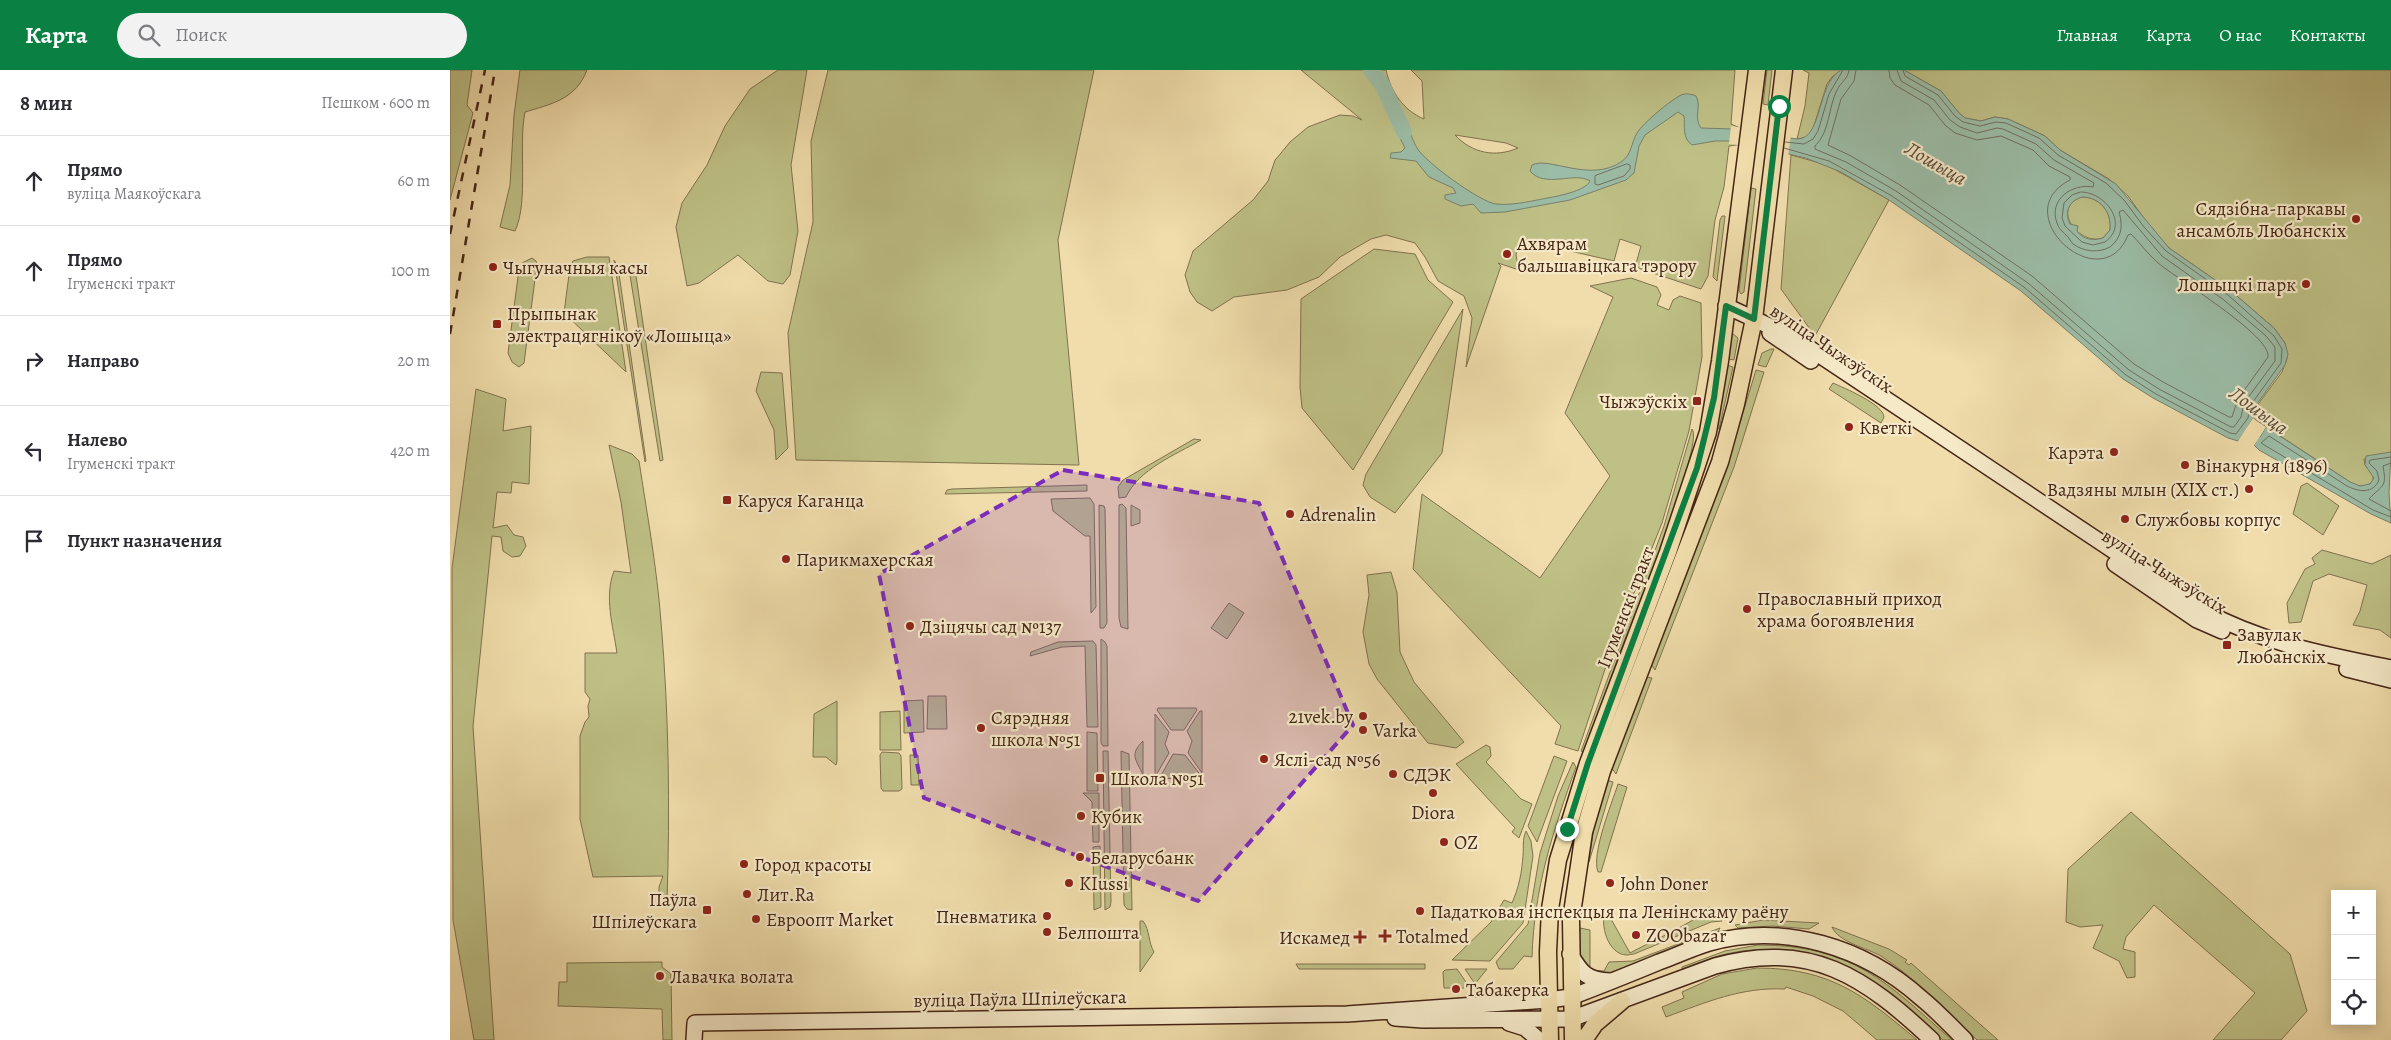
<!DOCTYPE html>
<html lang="ru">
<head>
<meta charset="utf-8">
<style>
  body { margin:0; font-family:Alegreya,serif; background:#f2f2f3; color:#2b2b33 }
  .controls { position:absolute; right:15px; bottom:15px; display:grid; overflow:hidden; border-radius:0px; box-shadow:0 2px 12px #0003 }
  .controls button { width:45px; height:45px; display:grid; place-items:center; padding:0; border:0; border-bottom:1px solid #e1e1e2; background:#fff; color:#2b2b33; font:25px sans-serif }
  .stop { position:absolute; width:15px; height:15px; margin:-11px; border:4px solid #0b8043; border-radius:50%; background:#fff }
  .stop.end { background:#0b8043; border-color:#fff; box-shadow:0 1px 5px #0008 }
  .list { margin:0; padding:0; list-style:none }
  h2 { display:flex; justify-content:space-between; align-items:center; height:65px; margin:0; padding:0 20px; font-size:21px }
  h2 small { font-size:16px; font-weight:400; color:#7c7c81 }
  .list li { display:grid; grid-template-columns:32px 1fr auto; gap:15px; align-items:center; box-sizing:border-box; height:90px; padding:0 20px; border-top:1px solid #e1e1e2 }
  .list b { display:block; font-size:19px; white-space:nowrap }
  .list p { margin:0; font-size:16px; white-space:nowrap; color:#7c7c81 }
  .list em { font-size:16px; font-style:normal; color:#7c7c81 }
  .icon { flex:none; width:28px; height:28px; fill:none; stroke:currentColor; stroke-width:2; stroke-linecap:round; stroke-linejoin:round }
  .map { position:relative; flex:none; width:1941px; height:970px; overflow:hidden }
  header { display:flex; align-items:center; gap:30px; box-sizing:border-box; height:70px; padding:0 25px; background:#0b8043; color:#fff }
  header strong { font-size:24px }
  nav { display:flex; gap:28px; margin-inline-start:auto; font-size:18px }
  .search { width:350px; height:45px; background:#f2f2f3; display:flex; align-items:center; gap:12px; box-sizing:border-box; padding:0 18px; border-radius:28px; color:#7c7c81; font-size:19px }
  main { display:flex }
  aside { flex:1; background:#fff }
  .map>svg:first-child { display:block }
  .green { fill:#bec086; stroke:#82724e; fill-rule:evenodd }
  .water { fill:#9bbca6; stroke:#79806c; fill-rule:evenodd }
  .pier { fill:#f0ddab }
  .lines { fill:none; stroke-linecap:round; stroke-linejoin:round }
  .shore { stroke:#70705e; stroke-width:1 }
  .river { stroke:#9bbca6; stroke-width:16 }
  .secondary-casing { stroke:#452516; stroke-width:18 }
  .primary-casing { stroke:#452516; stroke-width:19 }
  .secondary { stroke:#f5e9c8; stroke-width:15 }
  .primary { stroke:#f0ddab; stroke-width:16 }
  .rail { stroke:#452516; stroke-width:2.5; stroke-dasharray:9 9; stroke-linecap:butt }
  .route { stroke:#0b8043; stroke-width:6 }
  .marked { fill:#7b2cbf; fill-opacity:0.2; stroke:#7b2cbf; stroke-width:4; stroke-dasharray:10 6; stroke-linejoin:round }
  .poi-dot { fill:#8f2418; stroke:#f5e9c8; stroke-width:2 }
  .labels { text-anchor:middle; stroke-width:4.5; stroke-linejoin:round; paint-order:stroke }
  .poi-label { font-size:19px; fill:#452516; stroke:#f5e9c8; text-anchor:start }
  .street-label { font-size:19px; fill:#452516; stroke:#f5e9c8 }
  .water-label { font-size:20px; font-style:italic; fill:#5a4b3a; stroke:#f5e9c8 }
</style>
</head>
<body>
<header>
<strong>Карта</strong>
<div class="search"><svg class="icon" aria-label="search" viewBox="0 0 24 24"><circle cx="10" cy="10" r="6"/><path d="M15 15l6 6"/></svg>Поиск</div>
<nav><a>Главная</a><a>Карта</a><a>О нас</a><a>Контакты</a></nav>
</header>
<main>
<aside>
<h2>8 мин<small>Пешком · 600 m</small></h2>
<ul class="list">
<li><svg class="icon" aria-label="ahead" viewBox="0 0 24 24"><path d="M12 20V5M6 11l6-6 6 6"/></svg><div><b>Прямо</b><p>вуліца Маякоўскага</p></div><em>60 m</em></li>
<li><svg class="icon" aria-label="ahead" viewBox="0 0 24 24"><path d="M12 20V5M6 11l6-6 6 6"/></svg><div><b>Прямо</b><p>Ігуменскі тракт</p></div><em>100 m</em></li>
<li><svg class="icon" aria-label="right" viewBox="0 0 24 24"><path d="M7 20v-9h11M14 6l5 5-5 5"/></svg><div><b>Направо</b></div><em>20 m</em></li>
<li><svg class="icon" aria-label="left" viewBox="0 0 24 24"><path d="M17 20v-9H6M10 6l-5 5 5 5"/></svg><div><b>Налево</b><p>Ігуменскі тракт</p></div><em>420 m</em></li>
<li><svg class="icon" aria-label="arrive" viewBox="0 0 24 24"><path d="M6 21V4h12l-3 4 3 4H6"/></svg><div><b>Пункт назначения</b></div></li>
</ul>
</aside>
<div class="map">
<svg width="1941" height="970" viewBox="0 0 1941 970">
  <rect width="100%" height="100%" fill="#f0ddab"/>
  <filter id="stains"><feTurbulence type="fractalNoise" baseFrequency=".004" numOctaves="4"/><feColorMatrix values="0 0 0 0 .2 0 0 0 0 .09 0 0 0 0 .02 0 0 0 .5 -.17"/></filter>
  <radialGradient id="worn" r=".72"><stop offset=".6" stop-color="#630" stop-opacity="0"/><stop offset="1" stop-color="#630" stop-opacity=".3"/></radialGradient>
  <path class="green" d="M0,0H22L17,35L23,43L0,130Z
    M70,0H137C126,29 102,34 75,42C68,77 79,131 65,161L50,157L60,115L64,45Z
    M328,0H357L341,95L348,161L340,205L333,214L318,211L288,185L249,213L237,216L226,157L232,133L257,95L275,56L300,19Z
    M378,0H644L608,170L629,395L346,390L338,263L363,152L361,71Z
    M851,0H936C941,22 953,40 974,49L972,11L961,0H1285L1281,54L1290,58L1293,74L1279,76L1274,117L1265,150L1258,206L1251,219L1185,197L1191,176L1170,169L1164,191L1076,171L1069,175L1066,185L1069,200L1048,193L1051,196L1016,297L1022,248L1014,226L988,211L975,187L965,173L936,165L921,169L890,187L869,207L837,220L784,227L762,241L747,232L740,222L735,205L743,181L803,130L818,111L825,90L831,83L840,72L858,57L890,45L903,46L912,50ZM1005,65L1056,73L1068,78C1045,88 1022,83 1005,65Z
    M1317,0H1322L1318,35L1313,34Z
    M1353,0H1391L1382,7L1377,14L1362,62L1357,67L1347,69L1355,36L1359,3Z
    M1454,0H1941V382L1914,389L1915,395L1923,404V411C1916,418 1908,417 1900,412L1803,348V341L1832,302L1837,289L1835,273L1824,258L1781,221L1719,178L1698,154L1678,126L1659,109L1610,80L1595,66L1558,49L1545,47L1531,51L1515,48L1509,43L1491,21Z
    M1341,85L1377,95L1439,130L1365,266L1331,219Z
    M1301,118L1306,119L1294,222L1291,224L1289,221Z
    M1632,127C1650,127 1662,142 1660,160L1653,168C1628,176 1600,137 1632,127Z
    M1272,146H1275L1267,211L1263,207L1270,150Z
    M924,179L965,184L978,210L1003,232L903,400L852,338L850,317L851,229Z
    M137,187H159L176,302L114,243L120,197L123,191Z
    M82,188L86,191L87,194L74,293L69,297L62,292L58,283L68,207L72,193Z
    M164,190L168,197L196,391L195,392Z
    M182,198L185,199L213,390L210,391L179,199Z
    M1181,208L1207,217L1211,225L1207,235L1219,240L1223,230L1230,226L1251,233L1252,287L1239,361L1212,453L1162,578L1128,681L1105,674L1111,656L963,499L972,424L1090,508L1160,406L1115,343L1163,227L1140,216Z
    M1013,239L992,383L945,443L920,427L913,415L916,404Z
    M1282,263L1288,268L1284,290L1278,289Z
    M1321,279H1324L1316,297L1308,295L1312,283Z
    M1277,295L1283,297L1269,359H1266Z
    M1306,300L1314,302L1284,397L1205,600L1201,594L1285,369Z
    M311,302L332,303L338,378L326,390L324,360L306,321Z
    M1383,313C1394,318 1433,334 1434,347L1431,353L1379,319Z
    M26,319L56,329L53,361L81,356L79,414L62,412L61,423L47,422L43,458L57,455L64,465L73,467L76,476L70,486L62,487L53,481L51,467L42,466L23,656L44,970H24L3,850L2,498Z
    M1242,359C1255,373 1180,555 1170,582C1158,616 1146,649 1134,683L1131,681L1214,456Z
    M744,369L751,370C725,385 689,399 676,427L669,428L668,417L673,410Z
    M159,375L182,384L189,391C197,444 207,498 211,552C219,645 220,738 217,832H209V817L213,806L143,807L130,749V666L135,652L139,647L138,636L140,629L135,622V583H167C163,556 154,527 164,501L181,503L171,432Z
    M1857,413L1889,436L1873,465L1843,444L1851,416Z
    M637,415V421L495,424L497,420L502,419Z
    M640,428L644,434L646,537L641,543L640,466H635L603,441L601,429Z
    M672,434L676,438L678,559L671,557L669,548V435Z
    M649,435L654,436L655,439L657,553L654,558H650Z
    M681,435L690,440V453L681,456Z
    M1872,480L1922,494L1941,485V568L1930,560L1903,555L1910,541L1917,515L1879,504L1863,511L1851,552L1839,553L1837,533L1855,499L1865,494L1862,488Z
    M941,502L947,523L950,582L964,612L1014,672L1006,678L978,673L927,609L919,594L913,562L919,525L917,505Z
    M779,533L794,543L777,569L761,558Z
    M651,569L655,572L657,576L658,676H653L651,673Z
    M643,571L646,575L648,657H637L635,576L612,577L580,586L581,582L608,572Z
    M1196,607L1202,608L1166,704L1161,697Z
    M478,626H496L497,659H477Z
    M473,630L474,662L454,663V631Z
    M387,631V691L386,695L376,687H363L364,644Z
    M708,638H746L747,640L734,660H721L707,640Z
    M450,641L451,680H430V642Z
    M750,641H752V703L738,683L742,671L737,661Z
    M705,644L719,662L715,674L719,683L705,707Z
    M637,662L647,663L648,721H637Z
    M693,671V705C686,689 679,685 693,671Z
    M1036,675L1040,677L1041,686L1036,692L1071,729L1082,734L1069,768L1062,762L1065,758L1006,694Z
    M653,681H658L661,832L660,837L655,840Z
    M671,681L679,684L682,840L677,839L674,835Z
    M432,682L449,683L451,686L452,719L449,721H433L431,718L430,685Z
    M723,684L735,685L752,707L709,709Z
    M460,685H468L469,715H461Z
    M1104,686L1117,691L1087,772L1078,756Z
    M1123,692L1126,697C1103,761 1084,818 1082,887L1074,886L1063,899H1049L1046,892L1078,854L1090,783L1108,726Z
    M1160,711L1163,712L1139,792L1147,734L1155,712Z
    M1168,714L1177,717L1151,802H1148C1141,784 1162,733 1168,714Z
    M633,723H649V772H643L642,732Z
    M1681,742L1840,884L1857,941L1831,970H1763L1805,923L1704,835L1676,867L1673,879L1685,882V907L1677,908L1669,891L1643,878L1653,855L1630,857L1616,852L1618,799Z
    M1076,761L1081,771L1083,786L1073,853L1040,891L1002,890L1041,852L1054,830L1062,833C1069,817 1072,802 1073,785C1074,776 1072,770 1076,761Z
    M650,776L651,837L644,840L643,777Z
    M1259,837L1266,840L1272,851L1261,852L1184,884C1182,884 1179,885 1177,885C1158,885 1149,854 1156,840L1180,883C1194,875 1254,848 1259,837Z
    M1313,850L1369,853L1359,859L1323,856L1288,858L1285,855Z
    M690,851H693C700,860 698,872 704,882L690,902Z
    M1382,857L1439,879L1457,890L1455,892L1459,895L1461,893L1548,970H1527C1496,941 1467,909 1431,886C1417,878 1388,872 1382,857Z
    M1130,858L1140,860V900L1154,901L1159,892L1183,891L1270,858L1268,862L1151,906L1142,904L1128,886Z
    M1308,875C1403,875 1436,912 1502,970H1493C1473,952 1454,933 1432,917C1388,885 1325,871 1272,885C1258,889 1245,894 1232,899V897L1275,881Z
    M212,892V897L221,904L222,970H213L212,939L108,936L109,912H117V893Z
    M846,894H975V899H849Z
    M1307,898C1380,898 1414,925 1467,970H1427L1393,941L1363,926L1336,917L1335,919C1291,917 1257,932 1216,947L1212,937L1234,928L1232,922L1272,904Z
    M1007,899L1018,915L1017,918H994L993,902L995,900Z
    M1015,899H1037L1025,914Z"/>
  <path class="water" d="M1391,0H1454L1491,21L1509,43L1515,48L1531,51L1545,47L1558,49L1595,66L1610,80L1666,114L1719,178L1781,221L1824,258L1835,273L1838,284L1835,295L1804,338L1803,348L1797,358L1810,367L1816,357L1900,412L1910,416L1920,414L1924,408L1915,395L1916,386L1941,382L1939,423L1941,453L1921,444L1809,380L1804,375L1806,372L1794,363L1788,371L1778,368L1703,328L1673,309L1571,221L1439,130L1391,102L1356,88L1283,71H1265L1242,75C1232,68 1235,56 1234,46L1228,42L1195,65L1189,76L1184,103L1176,110L1120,130L1055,142L1031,143L1023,134L1011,136L995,129V125L1006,123L1003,118L979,107L966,91L940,88L941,83L951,82L955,78L943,54L942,45L945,43C956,47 961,68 967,78C975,92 1030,132 1046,134C1064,136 1085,130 1103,127C1113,125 1136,120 1140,111C1125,101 1095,119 1080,101L1082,95C1099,86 1139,113 1171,92C1182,85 1181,73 1187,63C1193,53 1221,30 1231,25C1236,23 1241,24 1246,26C1252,37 1243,47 1251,58L1282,59L1347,69C1373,69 1366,14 1391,0ZM1632,127C1650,127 1662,142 1660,160L1653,168C1644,171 1633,170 1627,161L1628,156L1620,154C1614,142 1619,131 1632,127Z"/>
  <path class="pier" d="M1281,56L1341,65L1338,87L1299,76L1279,74Z
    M1803,348L1805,350L1801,357L1809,363L1814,356L1816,357L1803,377V372L1794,366L1790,372L1788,371Z"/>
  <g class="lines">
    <path class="shore" d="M1399,0C1398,9 1391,12 1387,20C1378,38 1380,62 1365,76V79L1396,92L1446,121L1578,213L1679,300L1709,319L1781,357H1784L1791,347L1794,333L1825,291V277L1816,266L1774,230L1712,186L1673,140L1669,142C1673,156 1672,167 1660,177C1649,183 1634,182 1623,174C1620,171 1619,167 1616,165C1612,161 1609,159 1607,153C1598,129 1623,113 1643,117L1644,113L1604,90L1586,74L1553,59L1547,58L1527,63L1510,57L1500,50L1484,30L1451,11L1447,0
      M1406,0L1404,11L1391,29L1378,75L1401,86L1450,115L1582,206L1684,294L1713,312L1779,347H1782L1788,329L1818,287C1821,265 1725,208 1707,192C1697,183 1690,173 1681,164L1678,165C1652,231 1554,144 1620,110V107L1599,96L1583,80L1551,66L1527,70L1505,63L1495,55L1479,35L1445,15L1440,8L1439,0
      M1335,72L1354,74L1363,69L1368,61L1379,24L1393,0
      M1334,78L1379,91L1442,126L1574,217L1676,305L1706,324L1780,363L1786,364L1798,348L1800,336L1831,293L1832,279L1824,266L1778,225L1716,181L1694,157L1674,130L1656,113L1608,85L1589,68L1556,53L1546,52L1530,56L1513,52L1505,46L1488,25L1455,6L1453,0
      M1177,94L1180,95V99L1174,106L1148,115L1145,114V106Z
      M1631,122C1655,122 1680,154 1655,172L1643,175L1632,172L1615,156L1612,148L1614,133L1622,125Z
      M1941,387L1920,390L1919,393L1927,401L1929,410C1923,424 1909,422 1897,416L1819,366L1811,373L1923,440L1941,447
      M1941,393L1933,396C1937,418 1933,414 1919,429L1941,441"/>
    <path class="river" d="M921,0L933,16L954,62"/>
    <g class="secondary-casing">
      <path id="secondary" d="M1276,236L1341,266L1754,541C1813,573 1876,585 1941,598
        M1320,263L1361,291
        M1665,494L1747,550L1772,561
        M1897,599L1941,610
        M1120,884C1132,904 1137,910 1160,911
        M945,948L973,950L1121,949L1265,896C1360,869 1415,907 1482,970
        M1059,953L1075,958L1089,970
        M244,970L245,953L897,944L1098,930L1121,927C1150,916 1180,904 1209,892C1226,886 1242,878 1259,873C1334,852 1414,877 1471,928C1487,941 1501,956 1515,970"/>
    </g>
    <g class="primary-casing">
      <path id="primary" d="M1100,970L1098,882L1100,839L1108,790L1138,693L1218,482L1258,362L1270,291L1307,0
        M1123,970L1121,850L1134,762L1152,701L1270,392L1286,334L1304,249L1334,0
        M1134,970L1145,954L1172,931"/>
    </g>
    <use href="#secondary" class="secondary"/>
    <use href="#primary" class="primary"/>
    <path class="rail" d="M0,164L35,0
      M0,264L45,0"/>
  </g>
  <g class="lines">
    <path class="route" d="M1117,759L1138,693L1247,398L1264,328L1276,236L1304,249L1329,36"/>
  </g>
  <path class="marked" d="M613,400L809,433L903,655L748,831L474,728L429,504Z"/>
  <g class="poi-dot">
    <circle cx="1906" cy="149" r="5"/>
    <circle cx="1057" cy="184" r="5"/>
    <circle cx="43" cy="197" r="5"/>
    <circle cx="1856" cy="214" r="5"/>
    <rect x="42" y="249" width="10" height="10" rx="2.5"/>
    <rect x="1242" y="326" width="10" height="10" rx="2.5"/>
    <circle cx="1399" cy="357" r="5"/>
    <circle cx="1664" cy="382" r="5"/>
    <circle cx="1735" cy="395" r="5"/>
    <circle cx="1799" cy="419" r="5"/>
    <rect x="272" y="425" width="10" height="10" rx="2.5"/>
    <circle cx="840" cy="444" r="5"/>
    <circle cx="1675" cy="449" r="5"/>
    <circle cx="336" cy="489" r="5"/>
    <circle cx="1297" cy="539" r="5"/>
    <circle cx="460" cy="556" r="5"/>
    <rect x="1772" y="570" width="10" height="10" rx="2.5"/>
    <circle cx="913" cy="646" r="5"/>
    <circle cx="531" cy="658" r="5"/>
    <circle cx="913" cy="660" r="5"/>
    <circle cx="814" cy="689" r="5"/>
    <circle cx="943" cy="704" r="5"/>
    <rect x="645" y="703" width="10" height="10" rx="2.5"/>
    <circle cx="983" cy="723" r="5"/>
    <circle cx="631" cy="746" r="5"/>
    <circle cx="994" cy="772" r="5"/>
    <circle cx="630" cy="787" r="5"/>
    <circle cx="294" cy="794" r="5"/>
    <circle cx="619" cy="813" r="5"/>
    <circle cx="1160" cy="813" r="5"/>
    <circle cx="297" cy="824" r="5"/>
    <rect x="252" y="835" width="10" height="10" rx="2.5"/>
    <circle cx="970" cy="841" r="5"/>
    <circle cx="597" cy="846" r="5"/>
    <circle cx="306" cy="849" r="5"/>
    <circle cx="597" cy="862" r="5"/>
    <circle cx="1186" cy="865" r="5"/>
    <path d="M932.5 858.5h5v5h5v5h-5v5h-5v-5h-5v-5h5z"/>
    <path d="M907.5 859.5h5v5h5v5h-5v5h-5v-5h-5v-5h5z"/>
    <circle cx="210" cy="906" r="5"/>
    <circle cx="1006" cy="919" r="5"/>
  </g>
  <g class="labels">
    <g class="poi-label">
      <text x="1896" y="145" text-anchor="end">Сядзібна-паркавы<tspan x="1896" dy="22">ансамбль Любанскіх</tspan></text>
      <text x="1067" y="180">Ахвярам<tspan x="1067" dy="22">бальшавіцкага тэрору</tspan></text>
      <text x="53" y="204">Чыгуначныя касы</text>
      <text x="1846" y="221" text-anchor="end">Лошыцкі парк</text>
      <text x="57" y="250">Прыпынак<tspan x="57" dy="22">электрацягнікоў «Лошыца»</tspan></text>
      <text x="1237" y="338" text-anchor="end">Чыжэўскіх</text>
      <text x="1409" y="364">Кветкі</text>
      <text x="1654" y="389" text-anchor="end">Карэта</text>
      <text x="1745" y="402">Вінакурня (1896)</text>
      <text x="1789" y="426" text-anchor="end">Вадзяны млын (XIX ст.)</text>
      <text x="287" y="437">Каруся Каганца</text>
      <text x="850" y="451">Adrenalin</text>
      <text x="1685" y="456">Службовы корпус</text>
      <text x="346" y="496">Парикмахерская</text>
      <text x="1307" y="535">Православный приход<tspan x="1307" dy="22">храма богоявления</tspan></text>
      <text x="470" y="563">Дзіцячы сад №137</text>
      <text x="1787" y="571">Завулак<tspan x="1787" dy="22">Любанскіх</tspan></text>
      <text x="903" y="653" text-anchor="end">21vek.by</text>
      <text x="541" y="654">Сярэдняя<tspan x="541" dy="22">школа №51</tspan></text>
      <text x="923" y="667">Varka</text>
      <text x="824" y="696">Яслі-сад №56</text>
      <text x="953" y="711">СДЭК</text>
      <text x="660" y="715">Школа №51</text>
      <text x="983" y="749" text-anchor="middle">Diora</text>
      <text x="641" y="753">Кубик</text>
      <text x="1004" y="779">OZ</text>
      <text x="640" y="794">Беларусбанк</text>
      <text x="304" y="801">Город красоты</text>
      <text x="629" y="820">KIussi</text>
      <text x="1170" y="820">John Doner</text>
      <text x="307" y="831">Лит.Ra</text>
      <text x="247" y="836" text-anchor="end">Паўла<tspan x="247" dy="22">Шпілеўскага</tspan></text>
      <text x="980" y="848">Падатковая інспекцыя па Ленінскаму раёну</text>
      <text x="587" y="853" text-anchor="end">Пневматика</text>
      <text x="316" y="856">Евроопт Market</text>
      <text x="607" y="869">Белпошта</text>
      <text x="1196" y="872">ZOObazar</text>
      <text x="946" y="873">Totalmed</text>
      <text x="900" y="874" text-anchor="end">Искамед</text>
      <text x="220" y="913">Лавачка волата</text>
      <text x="1016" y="926">Табакерка</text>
    </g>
    <g class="street-label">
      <text transform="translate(1382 278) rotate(34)" y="7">вуліца Чыжэўскіх</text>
      <text transform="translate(1715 501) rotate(32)" y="7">вуліца Чыжэўскіх</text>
      <text transform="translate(1175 537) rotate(-69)" y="7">Ігуменскі тракт</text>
      <text transform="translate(570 928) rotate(-1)" y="7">вуліца Паўла Шпілеўскага</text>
    </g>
    <g class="water-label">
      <text transform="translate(1486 93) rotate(30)" y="7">Лошыца</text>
      <text transform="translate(1809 340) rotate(36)" y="7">Лошыца</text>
    </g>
  </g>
  <rect width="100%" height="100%" filter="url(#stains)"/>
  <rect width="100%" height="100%" fill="url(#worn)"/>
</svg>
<div class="controls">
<button>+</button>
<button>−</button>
<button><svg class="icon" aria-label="locate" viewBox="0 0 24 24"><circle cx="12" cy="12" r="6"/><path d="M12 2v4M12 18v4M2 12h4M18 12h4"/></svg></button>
</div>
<div class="stop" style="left:1329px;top:36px"></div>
<div class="stop end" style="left:1117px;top:759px"></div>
</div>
</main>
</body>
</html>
